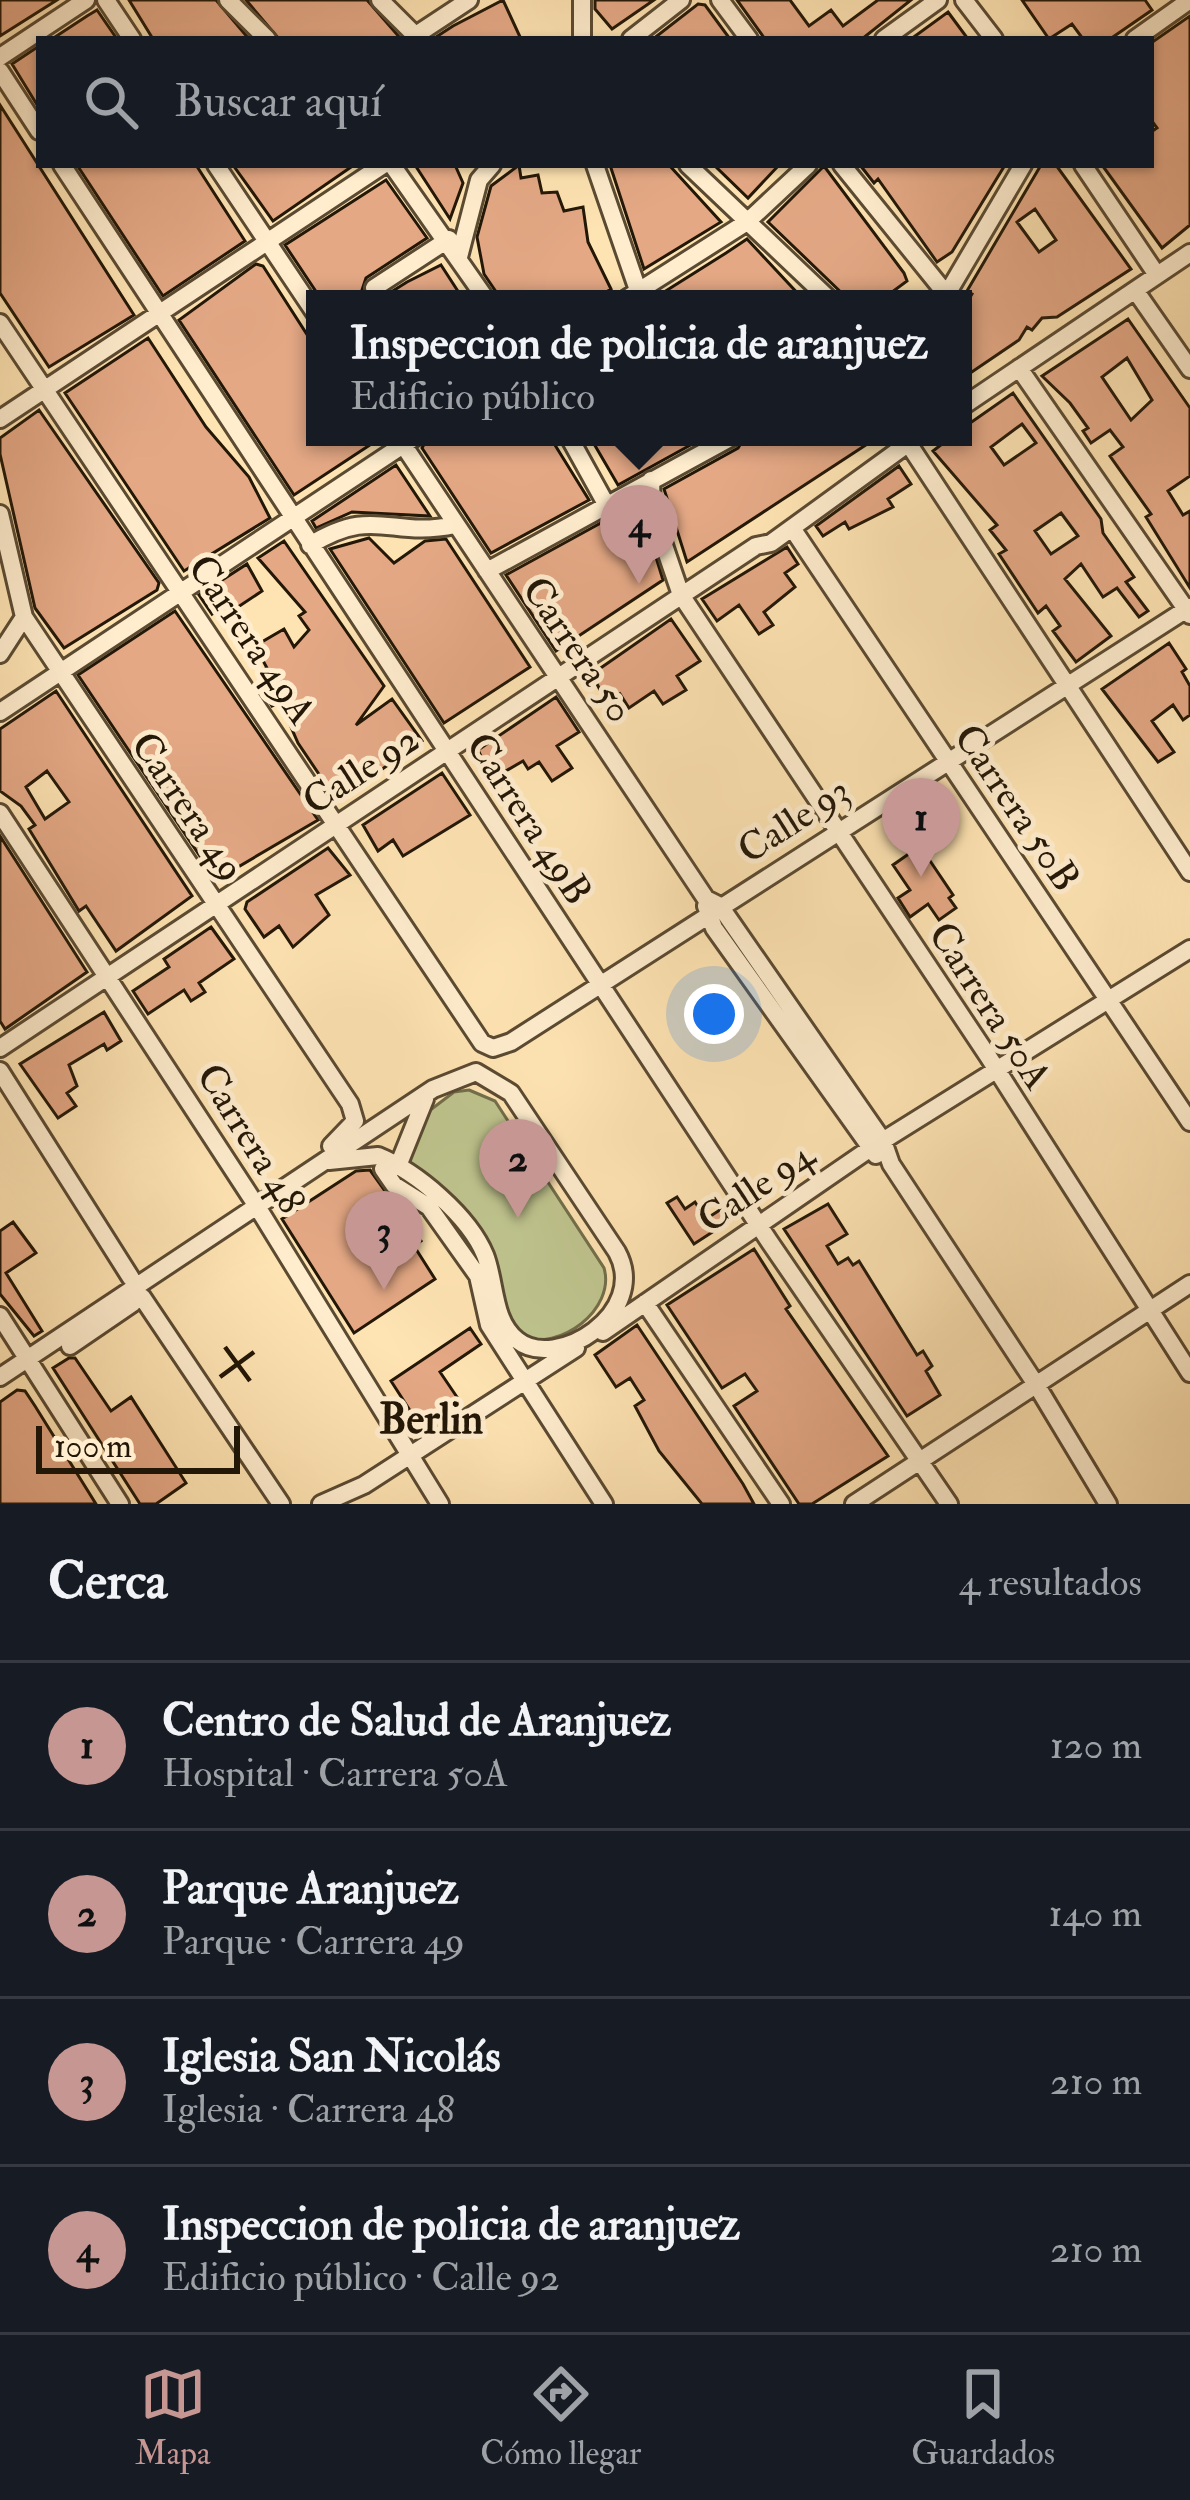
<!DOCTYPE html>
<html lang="es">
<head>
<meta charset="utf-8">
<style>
  body { margin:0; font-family:"IM FELL Double Pica",serif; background:#20242c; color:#f1f3f6 }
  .scale { position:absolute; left:36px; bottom:30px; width:204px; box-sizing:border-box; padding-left:12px; border:6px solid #231707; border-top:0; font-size:33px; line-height:42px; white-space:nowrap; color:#231707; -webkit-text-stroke:9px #ffedce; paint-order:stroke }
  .you { position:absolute; left:714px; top:1014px; width:42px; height:42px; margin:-30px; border:9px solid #fff; border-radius:50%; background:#1a73e8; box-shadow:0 0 0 18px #1a73e833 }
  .badge { display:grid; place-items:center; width:78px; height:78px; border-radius:50%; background:#c59692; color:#111; font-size:39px; font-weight:700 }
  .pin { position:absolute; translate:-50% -99px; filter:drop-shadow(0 3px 6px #0008) }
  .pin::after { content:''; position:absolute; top:63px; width:42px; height:36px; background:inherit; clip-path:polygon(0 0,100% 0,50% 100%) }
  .popup { position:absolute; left:306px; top:290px; width:666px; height:156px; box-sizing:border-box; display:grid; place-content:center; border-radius:0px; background:#171b24; filter:drop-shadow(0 3px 9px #0005); font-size:39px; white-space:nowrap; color:#9ea1a6 }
  .popup b { font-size:45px; color:#f1f3f6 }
  .popup::after { content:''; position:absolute; left:50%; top:100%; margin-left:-24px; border:24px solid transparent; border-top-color:#171b24 }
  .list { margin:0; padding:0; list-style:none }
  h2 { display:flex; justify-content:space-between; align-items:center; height:156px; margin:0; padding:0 48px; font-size:51px }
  h2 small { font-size:39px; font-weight:400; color:#9ea1a6 }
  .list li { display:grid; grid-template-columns:78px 1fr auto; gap:36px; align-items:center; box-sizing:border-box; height:168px; padding:0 48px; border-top:3px solid #363941 }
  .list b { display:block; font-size:45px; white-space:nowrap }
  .list p { margin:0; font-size:39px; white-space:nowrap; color:#9ea1a6 }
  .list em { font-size:39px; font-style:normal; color:#9ea1a6 }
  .icon { flex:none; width:66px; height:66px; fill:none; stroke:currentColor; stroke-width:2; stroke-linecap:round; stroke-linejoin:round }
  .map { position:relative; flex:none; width:1190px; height:1504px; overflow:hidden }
  .search { position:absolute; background:#171b24; box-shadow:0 3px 9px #0004; left:36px; right:36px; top:36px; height:132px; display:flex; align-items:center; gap:30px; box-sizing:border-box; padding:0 42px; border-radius:0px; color:#9ea1a6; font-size:45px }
  .sheet { height:828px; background:#171b24 }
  nav { display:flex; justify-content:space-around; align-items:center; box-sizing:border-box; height:168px; border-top:3px solid #363941; background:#171b24; font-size:33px; color:#9ea1a6 }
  nav a { display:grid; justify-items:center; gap:6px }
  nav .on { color:#c59692 }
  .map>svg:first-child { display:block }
  .green { fill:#bfc48e; stroke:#716e4a; stroke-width:3 }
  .building { fill:#e4a885; stroke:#231707; stroke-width:3; fill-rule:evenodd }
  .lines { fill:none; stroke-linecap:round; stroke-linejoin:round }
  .minor-casing { stroke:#5a4a32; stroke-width:22 }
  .minor { stroke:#ffedce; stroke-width:16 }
  .ticks { fill:none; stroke:#231707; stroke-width:4.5 }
  .labels { text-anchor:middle; stroke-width:10; stroke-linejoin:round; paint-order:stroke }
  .street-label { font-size:39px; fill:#231707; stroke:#ffedce }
  .neighbourhood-label { font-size:42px; font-weight:bold; fill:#231707; stroke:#ffedce }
</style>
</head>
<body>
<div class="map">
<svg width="1190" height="1504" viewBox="0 0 1190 1504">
  <rect width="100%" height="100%" fill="#ffe4b3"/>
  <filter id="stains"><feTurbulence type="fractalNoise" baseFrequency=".00167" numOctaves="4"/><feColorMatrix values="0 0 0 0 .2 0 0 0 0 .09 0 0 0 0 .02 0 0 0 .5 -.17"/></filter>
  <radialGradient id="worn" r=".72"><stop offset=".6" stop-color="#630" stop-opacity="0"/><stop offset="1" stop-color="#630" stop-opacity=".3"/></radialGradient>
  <path class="green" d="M469,1090L495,1101L604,1268C616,1309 560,1352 520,1337L508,1319L493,1254L403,1160L404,1130L454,1092Z"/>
  <path class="building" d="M0,0H57L0,36Z
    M129,0H216L249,39H153Z
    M246,0H367L401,39H279Z
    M503,0L521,39H433L453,26Z
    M595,0H654L612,29L595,9Z
    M737,0H790L809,26L831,10L843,26L878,0H911L862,39H765Z
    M1022,0H1145L1152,10L1110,39H1083L1072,24L1049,39Z
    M698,4L705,5L730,39H653Z
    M97,10L117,39H52L87,16Z
    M948,12L968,39H911Z
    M1190,16V225L1162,248L1102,165H1151V132L1157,128L1151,120V43Z
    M39,46V108L12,64Z
    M0,105L134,315L49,367L0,293Z
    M77,165H196L245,241L163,296Z
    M233,165H354L273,221Z
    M415,165H455L463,183L450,219Z
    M519,165L521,178L538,175L542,193L557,192L564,211L583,207L588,242L611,289L595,299H501L484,274L477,237L491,186Z
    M610,165H669L721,222L644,269Z
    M714,165H779L748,198Z
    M860,165H1005L952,252L937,262L878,179L874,183Z
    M1041,165H1056L1131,269L1057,317L1042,318L1032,330L1027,327L1019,340L963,378V309L972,294L967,291ZM1035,209L1056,240L1039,252L1017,222Z
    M824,166L904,273L907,281L888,295L891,299H848L768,222Z
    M386,180L427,238L366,278L362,290L368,299H321L285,245Z
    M747,239L803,299H653L726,253Z
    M256,264L263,266L315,347V437H382L294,495L179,320Z
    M441,265L463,299H380L407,282Z
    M1128,319L1190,408V476L1168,491L1183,515L1190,511V588L1146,517L1151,514L1110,456L1123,447L1110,430L1091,443L1083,431L1088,428L1070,403L1042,376ZM1127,358L1152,400L1131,420L1102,377Z
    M148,338L206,427L249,477L270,518L184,571L65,393Z
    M1013,393L1101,519L1103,533L1134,577L1126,582L1148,611L1139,617L1117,588L1103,597L1081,564L1065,579L1111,636L1076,662L1053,631L1060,626L1046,606L1038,613L999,554L1006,550L990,530L997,525L933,451L951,437H963V428ZM1022,424L1036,443L1004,465L991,447ZM1061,513L1078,536L1051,554L1035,531Z
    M39,410L159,583L157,590L64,648L35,608L0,454V438Z
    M428,437H550L589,500L491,553L422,448Z
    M590,437H705L618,485Z
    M745,437H878L687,562L664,489L738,448Z
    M396,465L430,516L352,512L316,528L312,521Z
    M899,466L911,484L888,499L893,507L849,529L845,522L823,536L816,526Z
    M639,502L663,580L556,651L506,575Z
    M369,538L394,563L425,541L446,539L530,667L444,723L330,549Z
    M284,541L384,686L356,725L392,699L422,741L337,801L298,743L280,702L272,706L258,683L264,681L259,672L267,668L255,646L284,629L294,647L309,630L299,616L305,612L258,558Z
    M787,547L798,564L785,573L795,587L764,612L773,625L759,634L739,605L717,621L702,599Z
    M247,564L262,591L238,607L232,599L212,614L199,595Z
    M175,611L318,820L221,877L212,874L78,675Z
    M671,619L700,661L677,676L686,690L663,704L654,691L629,708L620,694L607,704L592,674Z
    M1169,643L1186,669L1182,672L1190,686V715L1183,720L1173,705L1152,721L1174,752L1158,762L1102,689Z
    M56,691L192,896L116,951L86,906L79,911L29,829L35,825L21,806L0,791V729ZM47,771L69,802L45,819L26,787Z
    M556,697L579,732L557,746L572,768L552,781L539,762L528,769L523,761L492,779L478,750Z
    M442,773L470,815L403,856L393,840L378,851L363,825Z
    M0,836L87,972L5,1029L0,1021Z
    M920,846L953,895L949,898L956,908L939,920L928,904L910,917L898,898L910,890L893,865Z
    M328,848L350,875L316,895L329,915L293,947L279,926L264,937L245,909L247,902Z
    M211,927L234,959L199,983L205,992L191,1001L184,990L148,1014L133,991L169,967L164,959Z
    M104,1012L121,1041L107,1050L104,1044L69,1065L77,1086L67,1093L76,1106L58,1118L20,1064Z
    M370,1170L421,1241L414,1246L435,1279L354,1333L282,1219L356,1171Z
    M677,1197L685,1209L695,1202L706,1219L726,1206L734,1218L694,1244L667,1203Z
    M828,1204L847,1234L827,1246L838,1264L848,1258L853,1265L859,1261L917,1355L923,1351L932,1366L926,1371L940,1395L907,1416L784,1229Z
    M13,1222L36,1253L6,1273L42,1331L34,1336L0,1294V1231Z
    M754,1249L790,1306L786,1309L888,1456L812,1504H799L734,1406L757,1391L745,1374L722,1388L667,1305Z
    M637,1325L743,1484L754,1504H702L659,1451L635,1406L644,1400L630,1378L616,1387L595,1355Z
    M470,1328L481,1344L440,1372L459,1400L420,1426L391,1381Z
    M69,1358H75L111,1411L131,1397L186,1483L156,1504H140L53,1368Z
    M17,1390L25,1391L35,1406L96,1504H0V1402Z"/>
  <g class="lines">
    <g class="minor-casing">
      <path id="minor" d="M106,0L132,39
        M228,0L267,39
        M380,0L419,39
        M720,0L749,39
        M964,0L994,39
        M416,35L469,0
        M582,39V0
        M631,39L681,0
        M884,39L938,0
        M1135,39L1190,0
        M0,57L86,0
        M0,71L39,131
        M62,165L769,1241L949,1504
        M216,165L315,313
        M392,165L486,299
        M595,165L641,299
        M688,165L829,299
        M842,165L947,295
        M1083,165L1157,275
        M459,257L479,180L492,165
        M374,288L449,239
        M1135,290L1190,369
        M626,299L747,222L808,165
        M944,299L1023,165
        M0,323L482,1043L493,1048L511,1042L1190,607
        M1019,368L1190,615
        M963,406L1190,253
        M0,419L383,165
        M398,437L706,899L720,906L883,1141L891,1164L1037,1386L1108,1504
        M569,437L606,504
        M908,443L1190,872
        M651,480L652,510L681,595L988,1056L1190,1373
        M0,514L24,617L350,1104L355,1121L331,1146
        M792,528L1190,1122
        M310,545C376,505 389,539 455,525
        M487,571L732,437
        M0,654L24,617
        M0,712L415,437
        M0,813L258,1208L440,1504
        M706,906L714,928L876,1155
        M0,1048L756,546L771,543L917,437
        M0,1071L131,1278
        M398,1166L425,1099
        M383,1169L394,1185L429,1207L478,1276L489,1325L604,1504
        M142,1297L281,1504
        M645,1303L781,1504
        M0,1316L120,1504
        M603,1332L868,1150L1190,949
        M70,1346L133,1303
        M0,1377L433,1089L476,1072L511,1093L617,1252C650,1313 556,1372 517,1340C492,1320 496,1283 485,1255C469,1216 417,1172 378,1156L329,1161
        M321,1504L364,1485L576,1348
        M854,1504L1190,1284"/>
    </g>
    <use href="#minor" class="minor"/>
  </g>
  <path class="ticks" d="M225,1347L250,1381M220,1377L254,1352"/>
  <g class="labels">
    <g class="street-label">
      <text transform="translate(253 639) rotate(56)" y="14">Carrera 49A</text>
      <text transform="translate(579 649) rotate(56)" y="14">Carrera 50</text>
      <text transform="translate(360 769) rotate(-33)" y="14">Calle 92</text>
      <text transform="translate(189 806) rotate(56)" y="14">Carrera 49</text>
      <text transform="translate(1018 807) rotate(56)" y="14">Carrera 50B</text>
      <text transform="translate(530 818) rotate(57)" y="14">Carrera 49B</text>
      <text transform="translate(793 819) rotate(-33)" y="14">Calle 93</text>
      <text transform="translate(991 1005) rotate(57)" y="14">Carrera 50A</text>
      <text transform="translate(252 1138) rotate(58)" y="14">Carrera 48</text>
      <text transform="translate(755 1186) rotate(-34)" y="14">Calle 94</text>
    </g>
    <g class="neighbourhood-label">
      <text x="431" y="1433">Berlin</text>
    </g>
  </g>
  <rect width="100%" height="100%" filter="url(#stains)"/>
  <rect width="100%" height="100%" fill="url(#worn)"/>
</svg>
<div class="scale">100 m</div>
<div class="you"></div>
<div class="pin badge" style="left:921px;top:877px">1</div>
<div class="pin badge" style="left:518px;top:1218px">2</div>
<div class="pin badge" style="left:384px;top:1290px">3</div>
<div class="pin badge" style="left:639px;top:584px">4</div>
<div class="popup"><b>Inspeccion de policia de aranjuez</b>Edificio público</div>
<div class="search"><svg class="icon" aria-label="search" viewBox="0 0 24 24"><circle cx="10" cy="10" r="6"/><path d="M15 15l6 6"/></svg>Buscar aquí</div>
</div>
<section class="sheet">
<h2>Cerca<small>4 resultados</small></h2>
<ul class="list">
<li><span class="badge">1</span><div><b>Centro de Salud de Aranjuez</b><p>Hospital · Carrera 50A</p></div><em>120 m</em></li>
<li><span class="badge">2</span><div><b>Parque Aranjuez</b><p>Parque · Carrera 49</p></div><em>140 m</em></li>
<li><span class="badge">3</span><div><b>Iglesia San Nicolás</b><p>Iglesia · Carrera 48</p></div><em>210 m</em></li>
<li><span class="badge">4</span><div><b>Inspeccion de policia de aranjuez</b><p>Edificio público · Calle 92</p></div><em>210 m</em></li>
</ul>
</section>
<nav>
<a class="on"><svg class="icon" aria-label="map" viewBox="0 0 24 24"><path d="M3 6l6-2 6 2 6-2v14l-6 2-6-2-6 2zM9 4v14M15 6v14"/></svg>Mapa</a>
<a><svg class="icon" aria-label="directions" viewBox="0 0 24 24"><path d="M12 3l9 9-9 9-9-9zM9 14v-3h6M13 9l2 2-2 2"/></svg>Cómo llegar</a>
<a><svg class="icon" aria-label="saved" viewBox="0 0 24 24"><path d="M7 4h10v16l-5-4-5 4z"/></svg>Guardados</a>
</nav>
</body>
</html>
